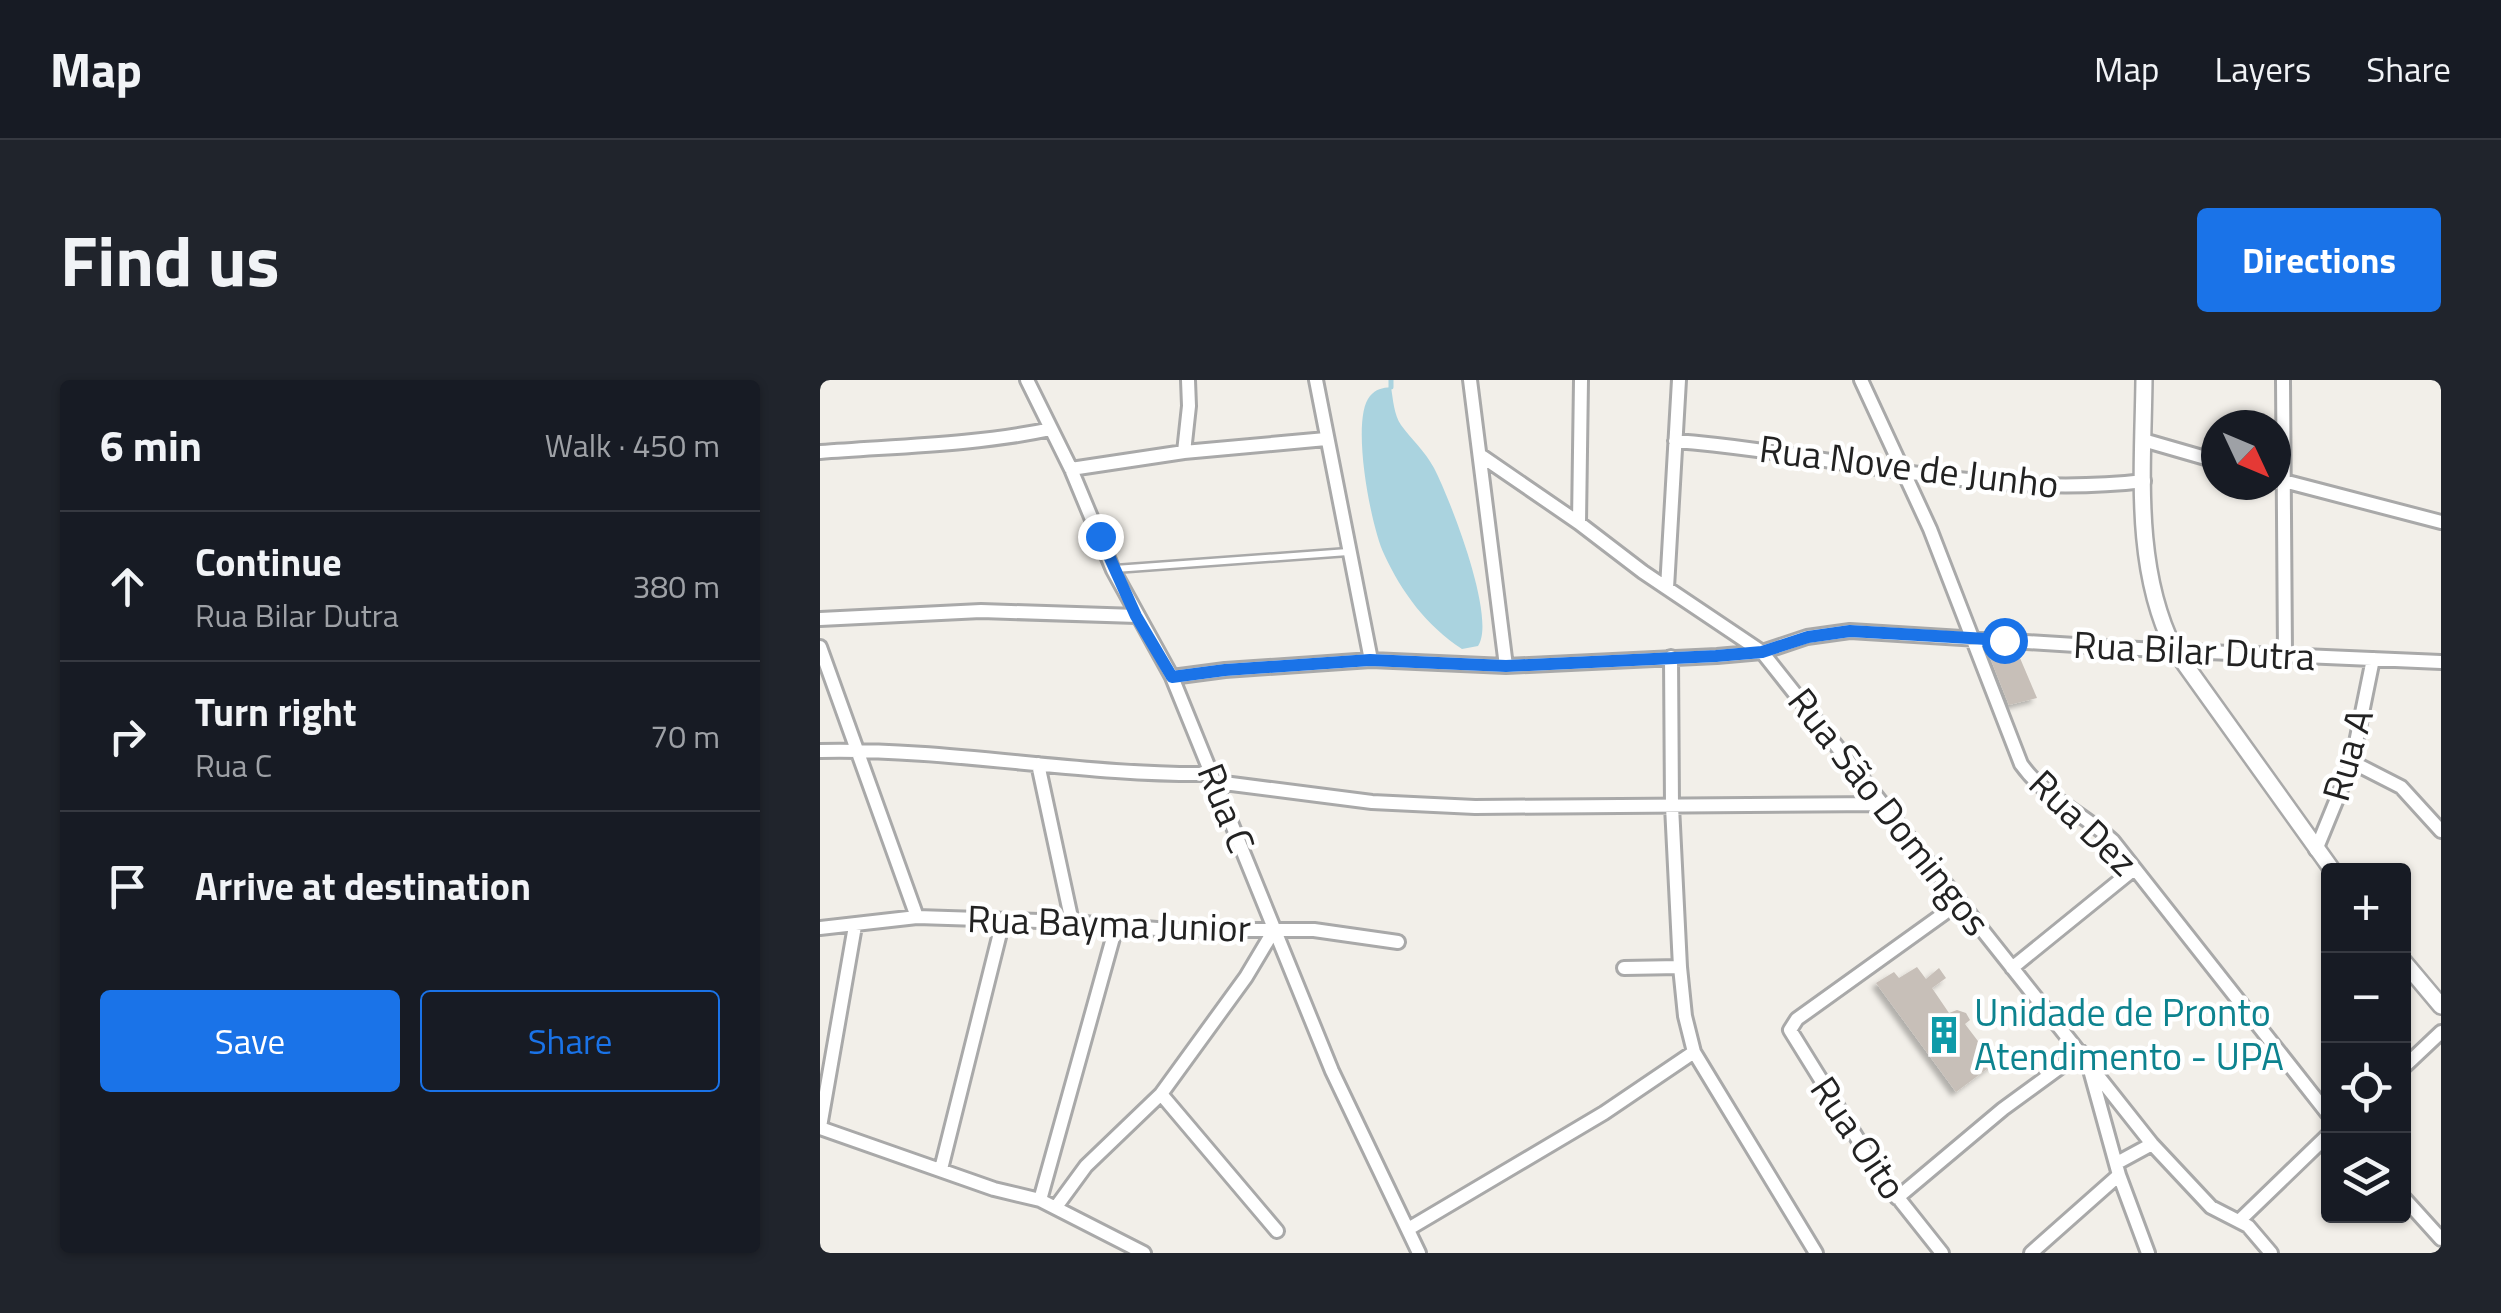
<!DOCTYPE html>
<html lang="en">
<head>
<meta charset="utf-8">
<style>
  body { margin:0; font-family:"Titillium Web",sans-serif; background:#20242c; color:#f1f3f6 }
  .controls { position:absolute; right:30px; bottom:30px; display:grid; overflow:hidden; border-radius:10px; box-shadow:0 2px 8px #0004 }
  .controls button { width:90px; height:90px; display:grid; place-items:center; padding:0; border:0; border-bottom:2px solid #363941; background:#171b24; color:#f1f3f6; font:50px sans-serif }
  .compass { position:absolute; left:1381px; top:30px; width:90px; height:90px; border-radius:50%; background:#171b24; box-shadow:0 2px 8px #0004; rotate:134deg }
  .stop { position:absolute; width:30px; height:30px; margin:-22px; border:8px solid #1a73e8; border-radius:50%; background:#fff }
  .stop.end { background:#1a73e8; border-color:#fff; box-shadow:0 2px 10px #0008 }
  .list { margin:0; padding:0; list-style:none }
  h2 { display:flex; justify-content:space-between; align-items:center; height:130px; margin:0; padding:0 40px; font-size:42px }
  h2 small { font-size:32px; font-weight:400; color:#9ea1a6 }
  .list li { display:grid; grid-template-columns:65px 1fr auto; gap:30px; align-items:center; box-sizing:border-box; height:150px; padding:0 40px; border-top:2px solid #363941 }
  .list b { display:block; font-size:38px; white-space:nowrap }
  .list p { margin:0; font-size:32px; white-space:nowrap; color:#9ea1a6 }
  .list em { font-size:32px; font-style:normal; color:#9ea1a6 }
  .actions { display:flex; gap:20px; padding:30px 40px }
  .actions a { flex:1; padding:22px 0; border:2px solid #1a73e8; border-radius:10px; text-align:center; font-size:35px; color:#1a73e8 }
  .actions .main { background:#1a73e8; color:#fff }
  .icon { flex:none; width:55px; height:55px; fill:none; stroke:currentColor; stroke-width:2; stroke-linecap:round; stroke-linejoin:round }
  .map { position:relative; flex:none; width:1621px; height:873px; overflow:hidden; border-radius:10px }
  header { display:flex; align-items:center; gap:60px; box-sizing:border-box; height:140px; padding:0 50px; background:#171b24; border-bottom:2px solid #363941 }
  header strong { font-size:48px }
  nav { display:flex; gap:55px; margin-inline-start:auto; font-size:35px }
  .intro { display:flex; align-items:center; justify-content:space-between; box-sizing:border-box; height:240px; padding:0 60px }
  h1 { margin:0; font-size:70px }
  .button { padding:25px 45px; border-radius:10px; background:#1a73e8; color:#fff; font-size:35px; font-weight:700 }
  main { display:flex; gap:60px; padding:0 60px }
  aside { flex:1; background:#171b24; border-radius:10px; box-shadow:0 2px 8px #0004 }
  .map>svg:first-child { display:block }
  .water { fill:#aad3df }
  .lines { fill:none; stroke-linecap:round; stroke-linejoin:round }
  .stream { stroke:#aad3df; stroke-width:5 }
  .building { fill:#c7bfb8; filter:url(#shadow) }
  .service-casing { stroke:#a9a9a9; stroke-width:11 }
  .minor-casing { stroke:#a9a9a9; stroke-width:18 }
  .tertiary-casing { stroke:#a9a9a9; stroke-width:20 }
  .service { stroke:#fff; stroke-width:6 }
  .minor { stroke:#fff; stroke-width:12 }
  .tertiary { stroke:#fff; stroke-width:15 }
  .route { stroke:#1a73e8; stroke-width:12 }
  .labels { text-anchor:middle; stroke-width:9; stroke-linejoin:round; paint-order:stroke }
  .street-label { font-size:38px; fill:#222; stroke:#fff }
  .culture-label { font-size:38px; fill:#0d838f; stroke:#fff; text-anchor:start }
</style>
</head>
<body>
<header>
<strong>Map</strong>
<nav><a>Map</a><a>Layers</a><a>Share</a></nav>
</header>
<div class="intro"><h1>Find us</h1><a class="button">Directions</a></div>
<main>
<aside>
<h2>6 min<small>Walk · 450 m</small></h2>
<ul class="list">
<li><svg class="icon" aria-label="ahead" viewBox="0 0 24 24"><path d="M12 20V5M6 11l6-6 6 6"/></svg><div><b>Continue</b><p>Rua Bilar Dutra</p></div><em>380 m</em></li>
<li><svg class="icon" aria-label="right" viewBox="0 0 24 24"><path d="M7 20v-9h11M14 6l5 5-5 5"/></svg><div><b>Turn right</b><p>Rua C</p></div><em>70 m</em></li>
<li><svg class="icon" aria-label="arrive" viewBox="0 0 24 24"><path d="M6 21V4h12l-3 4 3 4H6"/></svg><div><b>Arrive at destination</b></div></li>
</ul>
<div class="actions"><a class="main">Save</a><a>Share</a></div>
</aside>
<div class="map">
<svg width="1621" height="873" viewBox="0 0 1621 873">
  <defs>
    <filter id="shadow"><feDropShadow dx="-4.5" dy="4.5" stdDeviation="2.5" flood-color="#0004"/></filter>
  </defs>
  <rect width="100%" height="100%" fill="#f2efe9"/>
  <path class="water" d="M571,7C573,19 574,35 581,45C592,60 605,71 614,88C630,119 677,239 658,266L642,269C606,245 582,213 564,174C551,147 530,39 550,16C556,9 562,8 571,7Z"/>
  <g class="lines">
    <path class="stream" d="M571,7V0"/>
  </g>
  <path class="building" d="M1167,270L1197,271L1217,318L1189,325Z
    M1097,587L1106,599L1119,588L1126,598L1112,608L1129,633L1137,630L1146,633L1150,640L1145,644L1164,669L1170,665L1179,680L1136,712L1056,603L1074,592L1079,598Z"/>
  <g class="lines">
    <g class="service-casing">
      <path id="service" d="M295,189L528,172"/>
    </g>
    <g class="minor-casing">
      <path id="minor" d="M207,0L251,89L293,190L352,297L512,691L599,873
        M496,0L551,280
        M650,0L686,286
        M1041,0L1110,149L1201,384C1225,418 1263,433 1293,461L1508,734
        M1463,0L1465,274
        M1323,60L1396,81
        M855,61C1011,73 1165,120 1324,101
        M0,72C77,66 155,65 231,49
        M364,72L369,26L368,0
        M660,75L759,143L823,192L942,272L1332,764L1391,827L1428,846L1451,873
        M251,89L364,72L506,59
        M1456,99L1621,142
        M759,143L761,0
        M847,208L859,0
        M0,239L161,231L317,236
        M0,267L97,537
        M851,277L852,426L860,587L865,636L874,672L996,873
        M352,297L405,290L551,280L686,286L897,276L942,272L987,257L1030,251L1319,269L1621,282
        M0,371C132,368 261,396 392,394
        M1532,382L1581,407L1621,451
        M218,384L252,542
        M396,402L552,422L655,427L1061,424
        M1496,470L1532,382L1553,279
        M0,548L97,537L252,542L349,550H494L578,562
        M804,588L860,587
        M1192,588L1314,489
        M1584,687L1621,652
        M1270,690L1299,795L1328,873
        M341,714L457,851
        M0,747L35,546
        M0,748L174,809L220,820L324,873
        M1297,783L1332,764
        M121,789L183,541
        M1077,818L1183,729L1261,672
        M1584,818L1621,859
        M220,820L296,547
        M236,827L266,786L341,714L426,597L454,550
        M1420,840L1508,755
        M590,848L784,733L874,672
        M1122,873L1060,795L970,650L977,639L1140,522
        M1211,873L1299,795"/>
    </g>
    <g class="tertiary-casing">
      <path id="tertiary" d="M1324,0C1323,89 1313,187 1354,269L1513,491
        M1584,582L1621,626"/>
    </g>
    <use href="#service" class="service"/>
    <use href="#minor" class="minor"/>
    <use href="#tertiary" class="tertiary"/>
  </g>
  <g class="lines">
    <path class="route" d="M280,156L316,236L352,297L405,290L550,280L686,286L896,276L942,272L988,257L1030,251L1184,260"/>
  </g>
  <defs>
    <g id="building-bare" transform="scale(3)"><path d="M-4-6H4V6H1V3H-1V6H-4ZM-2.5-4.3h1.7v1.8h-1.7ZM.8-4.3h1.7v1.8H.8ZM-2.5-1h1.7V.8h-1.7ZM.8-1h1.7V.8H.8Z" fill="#0f9aa8" stroke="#fff" stroke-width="2.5" paint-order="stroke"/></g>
  </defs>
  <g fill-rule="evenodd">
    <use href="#building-bare" x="1124" y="655"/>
  </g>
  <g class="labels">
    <g class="street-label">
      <text transform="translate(1089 87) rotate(7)" y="13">Rua Nove de Junho</text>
      <text transform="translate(1374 271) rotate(3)" y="13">Rua Bilar Dutra</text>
      <text transform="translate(1528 375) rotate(-74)" y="13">Rua A</text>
      <text transform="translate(406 428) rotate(68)" y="13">Rua C</text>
      <text transform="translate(1069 432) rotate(52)" y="13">Rua São Domingos</text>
      <text transform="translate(1263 443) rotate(44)" y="13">Rua Dez</text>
      <text transform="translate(289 544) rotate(2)" y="13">Rua Bayma Junior</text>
      <text transform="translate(1038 758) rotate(56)" y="13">Rua Oito</text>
    </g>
    <g class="culture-label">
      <text x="1154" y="646">Unidade de Pronto<tspan x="1154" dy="44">Atendimento - UPA</tspan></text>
    </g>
  </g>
</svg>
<div class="controls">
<button>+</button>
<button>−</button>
<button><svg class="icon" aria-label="locate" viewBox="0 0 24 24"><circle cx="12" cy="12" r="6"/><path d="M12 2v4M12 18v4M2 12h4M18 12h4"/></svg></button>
<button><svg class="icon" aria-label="layers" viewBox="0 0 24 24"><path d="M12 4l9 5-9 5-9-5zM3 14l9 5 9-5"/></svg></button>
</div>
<svg class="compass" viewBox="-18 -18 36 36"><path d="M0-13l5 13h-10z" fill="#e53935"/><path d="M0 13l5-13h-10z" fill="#9ea1a6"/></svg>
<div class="stop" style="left:1184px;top:260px"></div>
<div class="stop end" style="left:280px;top:156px"></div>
</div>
</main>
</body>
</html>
